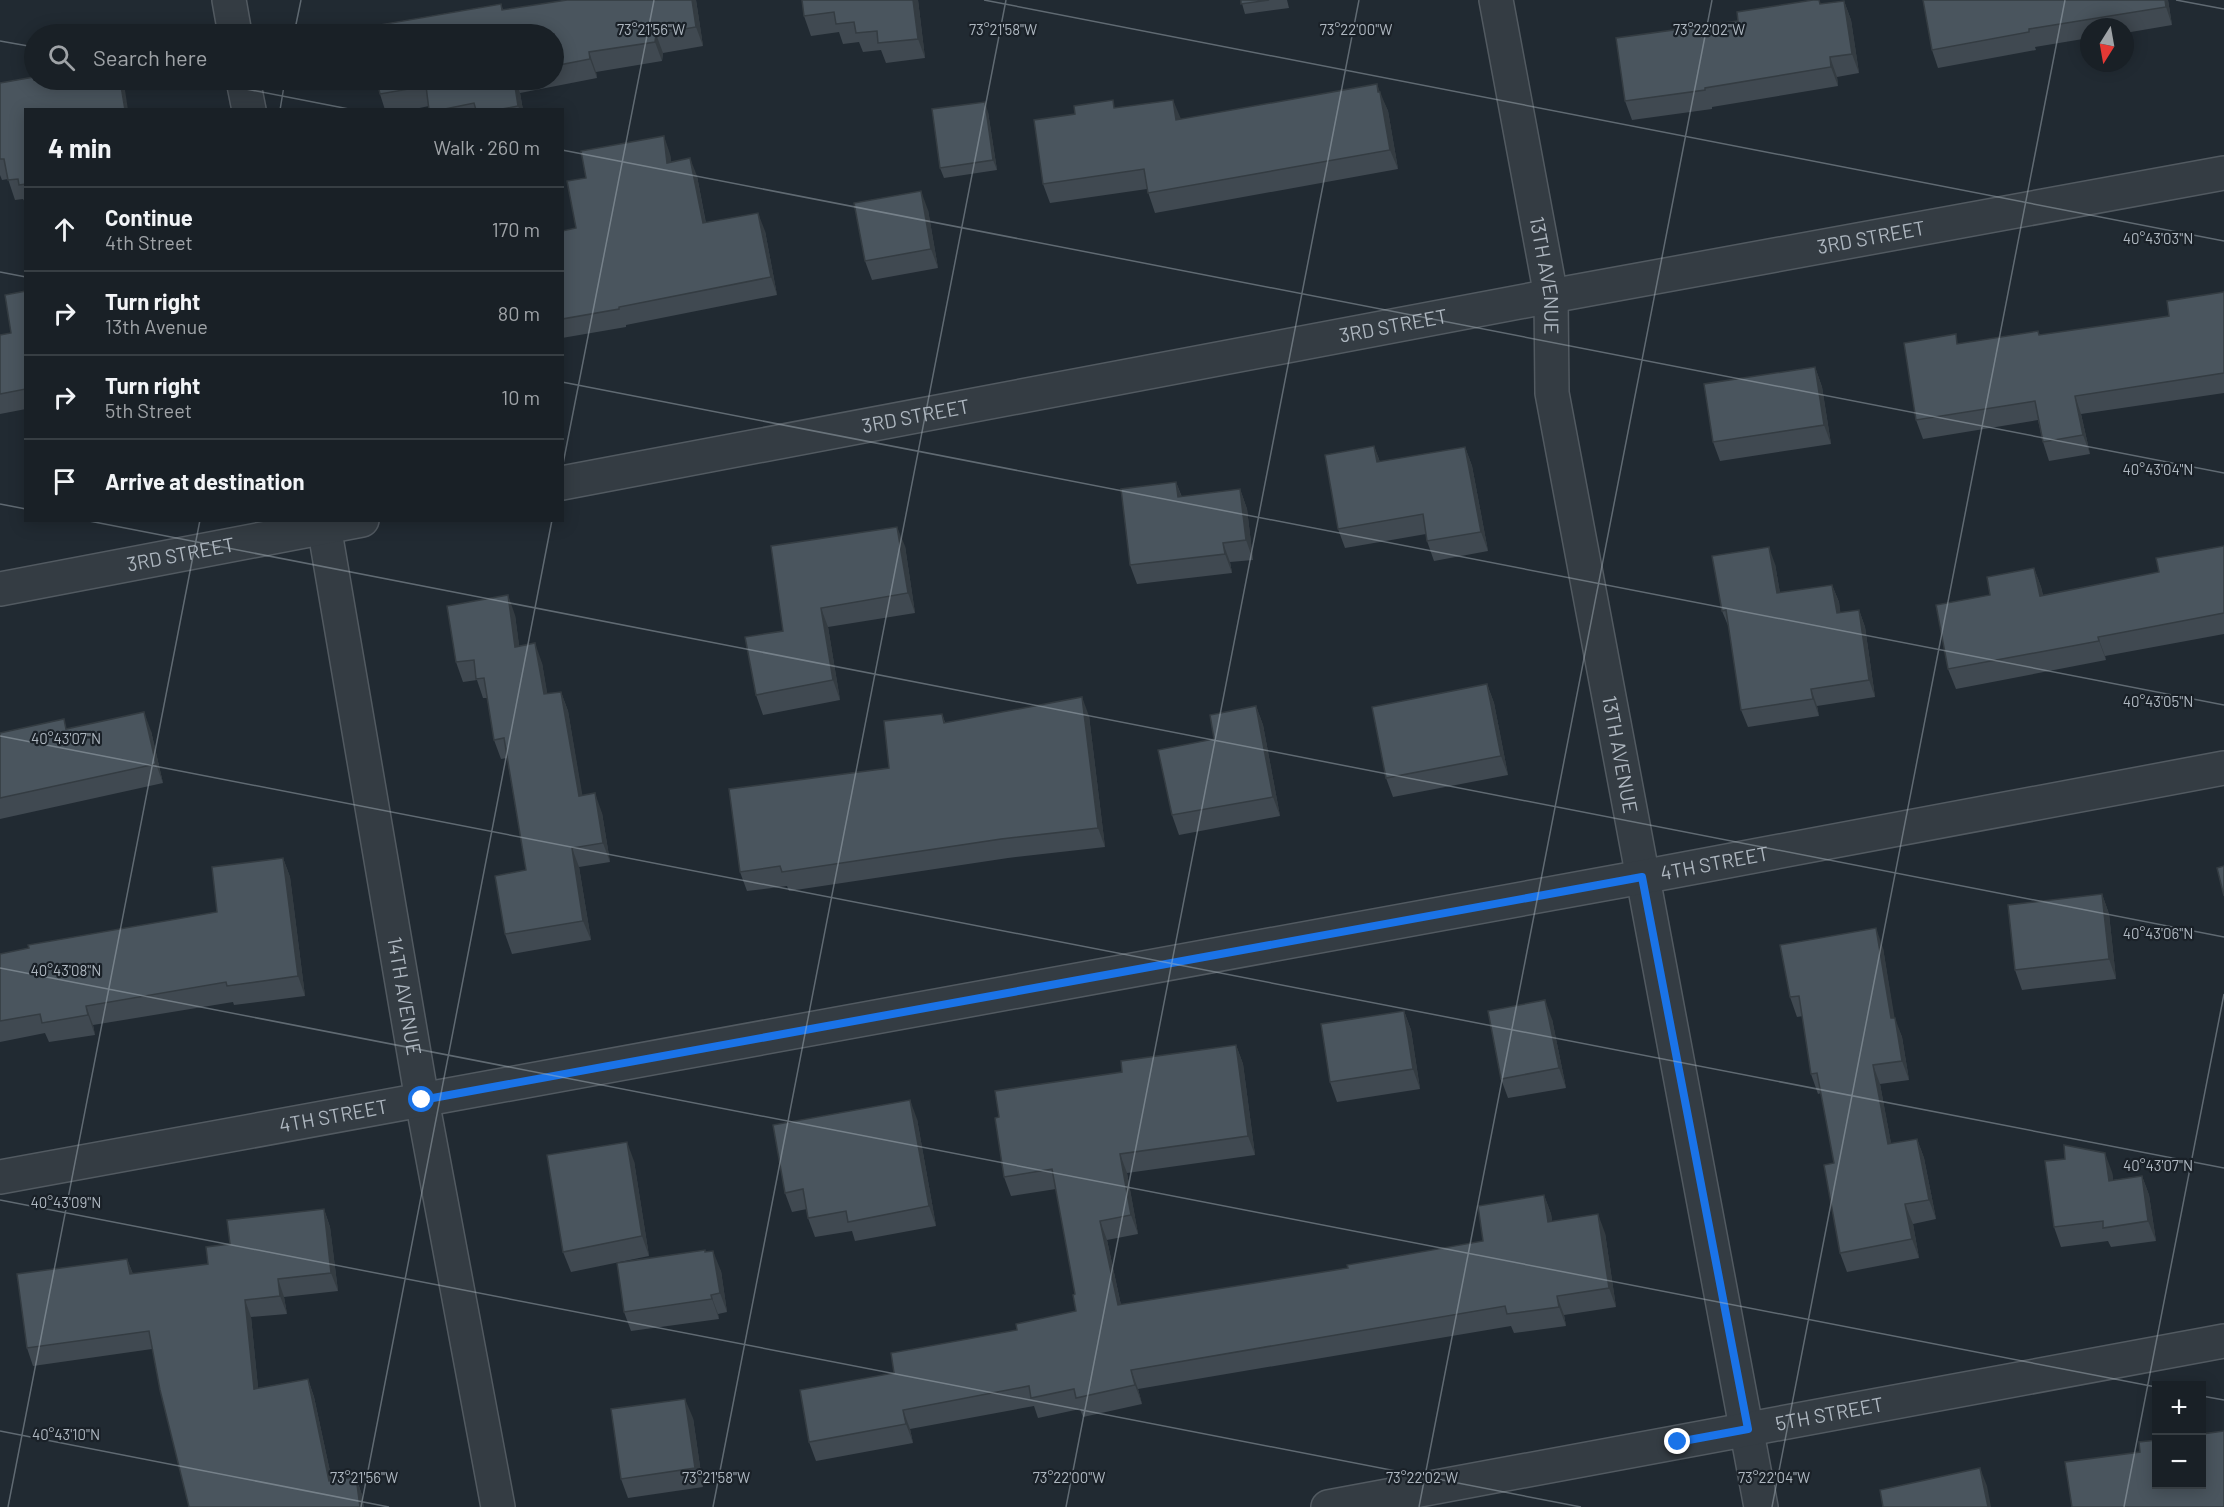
<!DOCTYPE html>
<html lang="en">
<head>
<meta charset="utf-8">
<style>
  body { margin:0; font-family:Barlow,sans-serif; background:#22282e; color:#f1f3f6 }
  .controls { position:absolute; right:18px; bottom:18px; display:grid; overflow:hidden; border-radius:0px; box-shadow:0 3px 15px #0003 }
  .controls button { width:54px; height:54px; display:grid; place-items:center; padding:0; border:0; border-bottom:2px solid #373e43; background:#192026; color:#f1f3f6; font:30px sans-serif }
  .compass { position:absolute; left:2080px; top:18px; width:54px; height:54px; border-radius:50%; background:#192026; box-shadow:0 3px 15px #0003; rotate:191deg }
  .stop { position:absolute; width:18px; height:18px; margin:-14px; border:4px solid #1a73e8; border-radius:50%; background:#fff }
  .stop.end { background:#1a73e8; border-color:#fff; box-shadow:0 2px 6px #0008 }
  .list { margin:0; padding:0; list-style:none }
  h2 { display:flex; justify-content:space-between; align-items:center; height:78px; margin:0; padding:0 24px; font-size:26px }
  h2 small { font-size:20px; font-weight:400; color:#9fa3a7 }
  .list li { display:grid; grid-template-columns:39px 1fr auto; gap:18px; align-items:center; box-sizing:border-box; height:84px; padding:0 24px; border-top:2px solid #373e43 }
  .list b { display:block; font-size:22px; white-space:nowrap }
  .list p { margin:0; font-size:20px; white-space:nowrap; color:#9fa3a7 }
  .list em { font-size:20px; font-style:normal; color:#9fa3a7 }
  .icon { flex:none; width:33px; height:33px; fill:none; stroke:currentColor; stroke-width:2; stroke-linecap:round; stroke-linejoin:round }
  .map { position:relative; flex:none; width:2224px; height:1507px; overflow:hidden }
  .search { position:absolute; background:#192026; box-shadow:0 3px 15px #0003; left:24px; top:24px; width:540px; height:66px; display:flex; align-items:center; gap:15px; box-sizing:border-box; padding:0 21px; border-radius:33px; color:#9fa3a7; font-size:22px }
  .panel { position:absolute; background:#192026; box-shadow:0 3px 15px #0003; left:24px; top:108px; width:540px; height:414px; border-radius:0px }
  .map>svg:first-child { display:block }
  .lines { fill:none; stroke-linecap:round; stroke-linejoin:round }
  .minor-casing { stroke:#525a61; stroke-width:36 }
  .minor { stroke:#343c43; stroke-width:33 }
  .wall { fill:#404951 }
  .shaded-wall { fill:#343c42 }
  .building { fill:#4a555e; stroke:#343c42; stroke-width:1.5 }
  .route { stroke:#1a73e8; stroke-width:8 }
  .ticks { fill:none; stroke:#aeb7c0; stroke-width:1.5; stroke-opacity:0.45 }
  .labels { text-anchor:middle; stroke-width:4.5; stroke-linejoin:round; paint-order:stroke }
  .street-label { font-size:20px; fill:#aeb7c0; stroke:#1a2128 }
  .ticks-label { font-size:15px; text-anchor:middle; fill:#aeb7c0; stroke:#1a2128; stroke-width:4.5; stroke-linejoin:round; paint-order:stroke }
</style>
</head>
<body>
<div class="map">
<svg width="2224" height="1507" viewBox="0 0 2224 1507">
  <rect width="100%" height="100%" fill="#212a32"/>
  <g class="lines">
    <g class="minor-casing">
      <g id="minor">
        <path d="M229,0L235,34"/>
        <path id="s1" d="M1496,0L1551,296L1552,393L1761,1507"/>
        <path d="M243,80L249,110"/>
        <path id="s2" d="M562,483L1551,296L2224,173"/>
        <path id="s3" d="M323,520L422,1100L498,1507"/>
        <path id="s4" d="M0,589L362,520"/>
        <path id="s5" d="M0,1177L1642,877L2224,768"/>
        <path id="s6" d="M1328,1507L2224,1341"/>
      </g>
    </g>
    <use href="#minor" class="minor"/>
  </g>
  <path class="wall" d="M567,0H696L703,46L663,53L662,61L596,72L597,78L520,93L523,110H429V106L410,110H385L380,94L377,80H554V34L368,27L501,4L503,10Z
    M918,0L925,58L886,63L881,50L863,52L859,42L843,44L839,32L811,36L804,16Z
    M1241,0H1287L1289,8L1245,14Z
    M1923,0H2168L2172,25L2125,33V27H2089V38L2035,47L2036,50L1938,68L1932,50Z
    M1844,1L1851,20L1859,73L1837,77L1838,86L1712,107V109L1632,120L1625,101L1738,21Z
    M34,80H121L125,90L26,110V204L23,199L15,200L8,179L2,180L0,175V83Z
    M1379,92L1388,111L1398,169L1155,213L1147,189L1050,203L1043,184L1075,114L1116,108L1181,119Z
    M988,112L997,170L944,178L940,168Z
    M670,154L671,162L697,176L706,223L765,231L777,295L626,325V327L562,338V231L576,228L586,178Z
    M928,210L938,268L872,280L865,261Z
    M26,291V409L0,414V335L11,333Z
    M2224,292V393L2081,414L2090,454L2049,461L2043,442L2038,420L1923,439L1916,420L2040,335L2169,316Z
    M1815,367L1822,387L1831,444L1720,461L1713,442Z
    M1374,446L1380,462L1465,447L1472,466L1488,551L1434,561L1427,541L1426,534L1345,548L1338,529Z
    M1176,482L1182,497L1240,489L1247,509L1253,560L1230,562L1232,573L1137,584L1130,565Z
    M905,546L915,613L828,627L840,700L763,715L756,695L783,631Z
    M2224,546V634L2105,656L2106,660L1956,689L1948,669L1990,595L2034,568L2041,587L2043,595L2159,572Z
    M1775,564L1780,593L1832,585L1839,602L1840,613L1859,610L1865,627L1875,697L1817,706L1819,716L1748,727L1741,710L1729,628L1722,611Z
    M515,615L519,646L542,663L547,694L561,692L568,711L582,796L602,813L610,862L579,867L591,940L512,954L505,934L526,870L507,758L501,759L494,740L487,698H483L477,680L463,682L456,662Z
    M1487,684L1494,703L1508,775L1393,797L1386,778Z
    M1256,706L1263,725L1280,816L1179,835L1172,815L1214,739Z
    M942,714L945,722L1089,716L1105,847L1008,858L789,891L787,886L747,891L740,872L889,768Z
    M68,729L151,731L163,783L0,819V733Z
    M283,858L290,877L305,996L234,1005L233,1002L93,1025L95,1035L49,1042L45,1033L0,1042V954L217,912Z
    M2102,894L2109,914L2116,979L2022,990L2015,970Z
    M1883,948L1894,1018L1902,1037L1909,1080L1880,1084L1891,1144L1917,1139L1924,1158L1936,1219L1913,1224L1919,1258L1847,1272L1840,1253L1834,1163L1821,1093L1818,1094L1811,1074L1803,1016L1797,1017L1790,997Z
    M1404,1011L1411,1030L1420,1089L1337,1102L1330,1082Z
    M1552,1019L1566,1088L1508,1098L1501,1079Z
    M1236,1045L1243,1064L1255,1155L1127,1173L1138,1234L1107,1240L1121,1305L1348,1268L1483,1241L1544,1195L1551,1214L1552,1221L1605,1233L1616,1307L1564,1315L1566,1326L1514,1333L1511,1326L1138,1389L1142,1404L1083,1417L1080,1409L1038,1418L1034,1406L910,1429L913,1443L816,1461L809,1442L894,1373L1017,1330L1076,1311L1075,1294L1056,1189L1011,1196L1004,1177L999,1117L1122,1072Z
    M917,1119L936,1226L855,1241L852,1231L815,1237L808,1218L807,1209L792,1212L785,1193Z
    M634,1161L649,1256L571,1272L563,1252Z
    M2112,1172L2113,1180L2142,1176L2149,1195L2156,1241L2111,1247L2108,1241L2061,1247L2054,1227Z
    M324,1209L330,1227L338,1291L284,1297L287,1314L251,1317L258,1388L308,1379L314,1397L332,1481L356,1477L362,1495L364,1507H189L152,1349L33,1366L27,1348L127,1259L133,1274L208,1264L230,1244Z
    M705,1252L721,1271L727,1312L718,1314L719,1319L631,1331L624,1312Z
    M693,1418L703,1487L628,1498L621,1479Z"/>
  <path class="shaded-wall" d="M692,0H696L703,46L696,27Z
    M913,0H918L925,58L918,39Z
    M2165,0H2168L2172,25L2166,7Z
    M1844,1L1851,20L1859,73L1852,54Z
    M656,34L663,53L662,61L655,42Z
    M589,52L596,72L597,78L590,59Z
    M1830,57L1837,77L1838,86L1831,67Z
    M120,80H121L125,90L128,110H125Z
    M514,80H515L520,93L523,110H520L518,106Z
    M1377,84L1382,98L1380,92L1388,111L1398,169L1390,150Z
    M1173,100L1181,119L1176,120Z
    M985,102L988,112L997,170L993,160Z
    M664,136L670,154L674,181L667,163Z
    M690,158L697,176L709,241L703,223Z
    M921,191L928,210L938,268L931,249Z
    M758,213L765,231L777,295L771,277Z
    M1815,367L1822,387L1831,444L1824,425Z
    M2075,396L2081,414L2090,454L2083,435Z
    M1374,446L1381,465L1377,462Z
    M1465,447L1472,466L1488,551L1481,532Z
    M1176,482L1183,501L1178,497Z
    M1240,489L1247,509L1253,560L1246,540Z
    M897,527L905,546L915,613L908,593Z
    M1223,543L1230,562L1232,573L1225,554Z
    M1769,547L1775,564L1783,610L1777,593Z
    M2034,568L2041,587L2047,616L2040,596Z
    M1832,585L1839,602L1843,630L1837,613Z
    M508,595L515,615L522,666L515,647Z
    M821,608L828,627L840,700L833,680Z
    M1859,610L1865,627L1875,697L1869,680Z
    M2098,637L2105,656L2106,660L2099,641Z
    M535,643L542,663L551,714L544,694Z
    M1487,684L1494,703L1508,775L1501,756Z
    M1811,689L1817,706L1819,716L1813,699Z
    M561,692L568,711L586,816L579,796Z
    M1082,697L1089,716L1105,847L1098,828Z
    M1256,706L1263,725L1280,816L1273,797Z
    M144,712L151,731L163,783L156,764Z
    M595,793L602,813L610,862L603,843Z
    M572,848L579,867L591,940L583,921Z
    M283,858L290,877L305,996L298,976Z
    M2102,894L2109,914L2116,979L2109,959Z
    M1876,928L1883,948L1898,1038L1891,1018Z
    M1545,1000L1552,1019L1566,1088L1559,1068Z
    M86,1006L93,1025L95,1035L88,1015Z
    M1404,1011L1411,1030L1420,1089L1413,1069Z
    M1895,1018L1902,1037L1909,1080L1902,1061Z
    M1236,1045L1243,1064L1255,1155L1248,1136Z
    M1873,1065L1880,1084L1895,1164L1888,1144Z
    M910,1100L917,1119L936,1226L929,1206Z
    M1917,1139L1924,1158L1936,1219L1929,1200Z
    M627,1142L634,1161L649,1256L642,1236Z
    M2105,1153L2112,1172L2116,1201L2109,1181Z
    M1120,1154L1127,1173L1138,1234L1131,1215Z
    M2142,1176L2149,1195L2156,1241L2148,1221Z
    M1544,1195L1551,1214L1555,1241L1548,1222Z
    M1905,1204L1913,1224L1919,1258L1912,1239Z
    M324,1209L330,1227L338,1291L331,1273Z
    M1598,1214L1605,1233L1616,1307L1609,1288Z
    M1100,1221L1107,1240L1125,1324L1118,1305Z
    M713,1251L721,1271L727,1312L720,1293Z
    M127,1259L134,1277L130,1274Z
    M278,1279L284,1297L287,1314L280,1296Z
    M711,1295L718,1314L719,1319L712,1299Z
    M1557,1296L1564,1315L1566,1326L1559,1307Z
    M245,1300L251,1317L260,1407L254,1389Z
    M1131,1370L1138,1389L1142,1404L1135,1385Z
    M308,1379L314,1397L336,1499L329,1481Z
    M685,1399L693,1418L703,1487L695,1468Z
    M903,1410L910,1429L913,1443L906,1424Z
    M1980,1468L1987,1486L1991,1507H1988Z
    M356,1477L362,1495L364,1507H360Z"/>
  <path class="building" d="M567,0H692L696,27L656,34L655,42L589,52L590,59L554,66V34H369L368,27L501,4L502,10Z
    M802,0H913L918,39L878,43L877,31L856,33L854,22L836,24L834,12L804,16Z
    M1241,0H1269L1241,4Z
    M1813,0H1819L1820,4L1844,1L1852,54L1830,57L1831,67L1705,88V90L1625,101L1616,38L1738,21L1737,12Z
    M1923,0H2165L2166,7L2029,29V32L1932,50Z
    M34,77V80H120L125,110H26V184L19,185L18,179L8,180L4,159H0V83Z
    M377,80H514L518,106L497,110H476L474,103L440,110H429L426,86L380,94Z
    M1377,84L1378,92H1380L1390,150L1148,193L1144,169L1043,184L1034,120L1075,114L1074,106L1113,100L1114,108L1173,100L1176,120Z
    M985,102L993,160L940,168L932,109Z
    M664,136L667,163L690,158L703,223L758,213L771,277L619,307V309L562,319V231L576,228L567,181L586,178L581,151Z
    M921,191L931,249L865,261L854,203Z
    M26,291V389L0,394V335L11,333L5,295Z
    M2224,292V373L2075,396L2083,435L2043,442L2035,401L1916,420L1904,343L1956,334L1957,344L2038,331L2039,335L2169,316L2167,301Z
    M1815,367L1824,425L1713,442L1704,384Z
    M1374,446L1377,462L1465,447L1481,532L1427,541L1423,514L1338,529L1325,455Z
    M1176,482L1178,497L1240,489L1246,540L1223,543L1225,554L1130,565L1121,489Z
    M897,527L908,593L821,608L833,680L756,695L745,637L783,631L771,546Z
    M2224,546V613L2098,637L2099,641L1948,669L1936,605L1990,595L1987,577L2034,568L2040,596L2159,572L2156,558Z
    M1769,547L1777,593L1832,585L1837,613L1859,610L1869,680L1811,689L1813,699L1741,710L1726,610L1722,611L1712,556Z
    M508,595L515,647L535,643L544,694L561,692L579,796L595,793L603,843L572,848L583,921L505,934L495,876L526,870L504,738L494,740L484,678L476,679L474,660L456,662L447,606Z
    M1487,684L1501,756L1386,778L1372,707Z
    M1082,697L1098,828L1001,839L782,872L780,866L740,872L729,789L889,768L884,721L942,714L944,723Z
    M1256,706L1273,797L1172,815L1158,750L1214,739L1210,715Z
    M144,712L156,764L0,798V733L64,719L66,729Z
    M283,858L298,976L227,986L226,982L86,1006L88,1015L42,1023L40,1014L0,1021V954L29,948L28,945L217,912L212,867Z
    M2224,866V896L2217,868Z
    M2102,894L2109,959L2015,970L2008,905Z
    M1876,928L1891,1018H1895L1902,1061L1873,1065L1888,1144L1917,1139L1929,1200L1905,1204L1912,1239L1840,1253L1824,1165L1834,1163L1817,1073L1811,1074L1799,996L1790,997L1780,945Z
    M1545,1000L1559,1068L1501,1079L1488,1011Z
    M1404,1011L1413,1069L1330,1082L1321,1024Z
    M1236,1045L1248,1136L1120,1154L1131,1215L1100,1221L1118,1305L1348,1268L1347,1265L1483,1241L1478,1206L1544,1195L1548,1222L1598,1214L1609,1288L1557,1296L1559,1307L1507,1314L1505,1306L1131,1370L1135,1385L1076,1398L1074,1389L1031,1398L1029,1386L903,1410L906,1424L809,1442L800,1390L894,1373L891,1353L1017,1330L1016,1324L1076,1311L1073,1295L1075,1294L1052,1169L1004,1177L995,1118L999,1117L995,1091L1122,1072L1121,1061Z
    M910,1100L929,1206L848,1222L846,1211L808,1218L803,1189L785,1193L773,1125Z
    M627,1142L642,1236L563,1252L547,1155Z
    M2064,1145L2105,1153L2109,1181L2142,1176L2148,1221L2103,1228V1221L2054,1227L2045,1161L2065,1159Z
    M324,1209L331,1273L278,1279L280,1296L245,1300L254,1389L308,1379L329,1481L356,1477L360,1507H189L160,1390L149,1331L27,1348L17,1274L127,1259L130,1274L208,1264L206,1247L230,1244L227,1220Z
    M705,1250V1252L713,1251L720,1293L711,1295L712,1299L624,1312L617,1263Z
    M685,1399L695,1468L621,1479L611,1409Z
    M2224,1431V1507H2072L2065,1462L2140,1452L2139,1442L2157,1440V1485H2202V1434Z
    M1980,1468L1988,1507H1883L1880,1490Z"/>
  <g class="lines">
    <path class="route" d="M422,1100L1642,877L1748,1429L1678,1442"/>
  </g>
  <path class="ticks" d="M984,0L2224,241M2176,0L2224,9M294,34L301,0M0,41L34,47M200,80L354,110M280,110L285,80M562,150L2224,473M0,272L26,277M562,382L2224,705M562,469L654,0M0,504L26,509M84,520L2224,937M0,736L2224,1168M0,968L2156,1387M0,1200L1581,1507M2202,1396L2224,1400M0,1431L389,1507M8,1507L200,520M361,1507L552,520M713,1507L1006,0M1066,1507L1359,0M1419,1507L1712,0M1772,1507L2065,0M2124,1507L2224,994"/>
  <g class="labels">
    <g class="street-label">
      <text dy="7" stroke="none"><textPath href="#s2" startOffset="1332">3RD STREET</textPath></text>
      <text dy="7" stroke="none"><textPath href="#s1" startOffset="280">13TH AVENUE</textPath></text>
      <text dy="7" stroke="none"><textPath href="#s2" startOffset="846">3RD STREET</textPath></text>
      <text dy="7" stroke="none"><textPath href="#s2" startOffset="360">3RD STREET</textPath></text>
      <text dy="7" stroke="none"><textPath href="#s4" startOffset="184">3RD STREET</textPath></text>
      <text dy="7" stroke="none"><textPath href="#s1" startOffset="766">13TH AVENUE</textPath></text>
      <text dy="7" stroke="none"><textPath href="#s5" startOffset="1743">4TH STREET</textPath></text>
      <text dy="7" stroke="none"><textPath href="#s3" startOffset="483">14TH AVENUE</textPath></text>
      <text dy="7" stroke="none"><textPath href="#s5" startOffset="339">4TH STREET</textPath></text>
      <text dy="7" stroke="none"><textPath href="#s6" startOffset="510">5TH STREET</textPath></text>
    </g>
  </g>
  <g class="ticks-label">
    <text x="651" y="35">73°21'56"W</text>
    <text x="1003" y="35">73°21'58"W</text>
    <text x="1356" y="35">73°22'00"W</text>
    <text x="1709" y="35">73°22'02"W</text>
    <text x="2158" y="244">40°43'03"N</text>
    <text x="2158" y="475">40°43'04"N</text>
    <text x="2158" y="707">40°43'05"N</text>
    <text x="66" y="744">40°43'07"N</text>
    <text x="2158" y="939">40°43'06"N</text>
    <text x="66" y="976">40°43'08"N</text>
    <text x="2158" y="1171">40°43'07"N</text>
    <text x="66" y="1208">40°43'09"N</text>
    <text x="66" y="1440">40°43'10"N</text>
    <text x="364" y="1483">73°21'56"W</text>
    <text x="716" y="1483">73°21'58"W</text>
    <text x="1069" y="1483">73°22'00"W</text>
    <text x="1422" y="1483">73°22'02"W</text>
    <text x="1774" y="1483">73°22'04"W</text>
  </g>
</svg>
<div class="controls">
<button>+</button>
<button>−</button>
</div>
<svg class="compass" viewBox="-18 -18 36 36"><path d="M0-13l5 13h-10z" fill="#e53935"/><path d="M0 13l5-13h-10z" fill="#9fa3a7"/></svg>
<div class="stop" style="left:422px;top:1100px"></div>
<div class="stop end" style="left:1678px;top:1442px"></div>
<div class="search"><svg class="icon" aria-label="search" viewBox="0 0 24 24"><circle cx="10" cy="10" r="6"/><path d="M15 15l6 6"/></svg>Search here</div>
<section class="panel">
<h2>4 min<small>Walk · 260 m</small></h2>
<ul class="list">
<li><svg class="icon" aria-label="ahead" viewBox="0 0 24 24"><path d="M12 20V5M6 11l6-6 6 6"/></svg><div><b>Continue</b><p>4th Street</p></div><em>170 m</em></li>
<li><svg class="icon" aria-label="right" viewBox="0 0 24 24"><path d="M7 20v-9h11M14 6l5 5-5 5"/></svg><div><b>Turn right</b><p>13th Avenue</p></div><em>80 m</em></li>
<li><svg class="icon" aria-label="right" viewBox="0 0 24 24"><path d="M7 20v-9h11M14 6l5 5-5 5"/></svg><div><b>Turn right</b><p>5th Street</p></div><em>10 m</em></li>
<li><svg class="icon" aria-label="arrive" viewBox="0 0 24 24"><path d="M6 21V4h12l-3 4 3 4H6"/></svg><div><b>Arrive at destination</b></div></li>
</ul>
</section>
</div>
</body>
</html>
